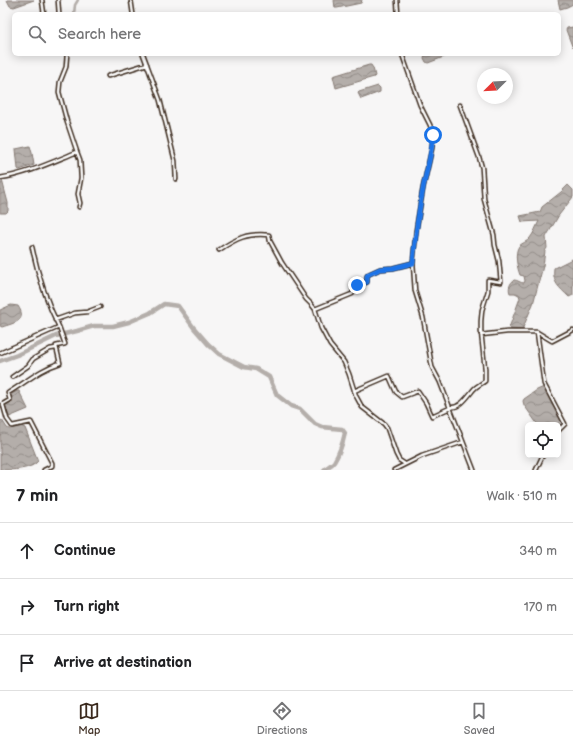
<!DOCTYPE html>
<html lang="en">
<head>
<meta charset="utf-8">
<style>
  body { margin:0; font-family:"Balsamiq Sans",sans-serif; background:#f6f6f6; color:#202124 }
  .controls { position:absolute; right:12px; bottom:12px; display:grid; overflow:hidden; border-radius:6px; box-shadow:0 2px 10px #0003 }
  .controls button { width:36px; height:36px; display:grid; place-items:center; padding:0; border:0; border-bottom:1px solid #e0e0e0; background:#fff; color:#202124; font:20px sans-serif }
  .compass { position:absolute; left:477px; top:68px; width:36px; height:36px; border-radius:50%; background:#fff; box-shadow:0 2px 10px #0003; rotate:246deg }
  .stop { position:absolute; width:12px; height:12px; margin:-9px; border:3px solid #1a73e8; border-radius:50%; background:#fff }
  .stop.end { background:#1a73e8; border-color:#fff; box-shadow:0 1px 4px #0008 }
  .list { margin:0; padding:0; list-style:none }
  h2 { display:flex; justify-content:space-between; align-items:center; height:52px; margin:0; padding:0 16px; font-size:17px }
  h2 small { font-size:13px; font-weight:400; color:#757577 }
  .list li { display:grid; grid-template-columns:26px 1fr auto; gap:12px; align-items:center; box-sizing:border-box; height:56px; padding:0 16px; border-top:1px solid #e0e0e0 }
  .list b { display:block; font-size:15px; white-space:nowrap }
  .list em { font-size:13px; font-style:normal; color:#757577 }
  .icon { flex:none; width:22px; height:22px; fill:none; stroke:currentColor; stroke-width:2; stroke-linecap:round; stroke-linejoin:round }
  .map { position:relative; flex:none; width:573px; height:470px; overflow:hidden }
  .search { position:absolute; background:#fff; box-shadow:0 2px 10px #0003; left:12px; right:12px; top:12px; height:44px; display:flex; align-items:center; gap:10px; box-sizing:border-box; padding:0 14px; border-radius:6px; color:#757577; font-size:15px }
  .sheet { height:220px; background:#fff }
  nav { display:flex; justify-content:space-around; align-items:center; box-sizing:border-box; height:56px; border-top:1px solid #e0e0e0; background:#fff; font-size:11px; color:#757577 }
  nav a { display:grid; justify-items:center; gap:2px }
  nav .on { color:#3b2a1e }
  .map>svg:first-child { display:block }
  .water { fill:url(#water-waves); stroke:#847972 }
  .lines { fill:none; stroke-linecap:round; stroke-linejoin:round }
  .canal { stroke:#b4aeaa; stroke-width:2.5 }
  .river { stroke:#b4aeaa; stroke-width:4.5 }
  .street-casing { stroke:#3b2a1e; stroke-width:5.5 }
  .street { stroke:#fff; stroke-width:2.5 }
  .route { stroke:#1a73e8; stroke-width:5 }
</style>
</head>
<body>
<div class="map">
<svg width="573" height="470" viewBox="0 0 573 470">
  <defs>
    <pattern id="water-waves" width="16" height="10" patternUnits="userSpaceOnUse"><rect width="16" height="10" fill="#b4aeaa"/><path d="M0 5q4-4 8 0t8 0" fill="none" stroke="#948e8a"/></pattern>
  </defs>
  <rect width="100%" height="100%" fill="#f7f6f6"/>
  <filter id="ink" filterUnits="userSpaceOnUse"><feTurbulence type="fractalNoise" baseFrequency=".025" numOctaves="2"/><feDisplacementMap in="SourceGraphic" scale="8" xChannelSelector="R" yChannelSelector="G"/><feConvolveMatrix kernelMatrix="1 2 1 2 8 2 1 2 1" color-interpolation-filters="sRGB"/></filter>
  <g filter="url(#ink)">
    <path class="water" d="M7,0H34L14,7L10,6Z
      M334,0H362L361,3L337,8H335Z
      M558,0H573V4L567,7L560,9Z
      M573,27V47L572,46L566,30L567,28Z
      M425,54H449V55L428,63L426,62L424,58Z
      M369,65H371L373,68L375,76L374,77L336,88L333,76Z
      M378,86L380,88V92L361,99L358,93L359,92Z
      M30,146L32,153L34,165L19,170L18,169L16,149Z
      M0,180H2L8,203V211L6,213H0Z
      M568,185L573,190V197L559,215L546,237L547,248L545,251L543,266L533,304L522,330L510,329L509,328L520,298L519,295L515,293H510C508,288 510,283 514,280C518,280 520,283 524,283L525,281L524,276L520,275C517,267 514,253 519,246C522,243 527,242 530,238C534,233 536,227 539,221L522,222L520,216L540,212L542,207L561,192Z
      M572,259L573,260V295L569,297C559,287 552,283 554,268Z
      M11,305L18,306C28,321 14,323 2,327L0,326V310Z
      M544,387L563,424L558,429V425H538L524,405L523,401L524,399L537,390Z
      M17,391H19L28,409L9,417L5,405L12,401L10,395Z
      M2,420L7,428L9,429L21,426L25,428L38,461C31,470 12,470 0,470V421Z"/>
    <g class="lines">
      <path class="canal" d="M74,14L75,5L78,0"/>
      <path class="river" d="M0,361L17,355L56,336L77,331L94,326H113L129,322L150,313L164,304L178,306L194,328L208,344L219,354L244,367L256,369L269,377L277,395L291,406L300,409L315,424L322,427L342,429L345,433C343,442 339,454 334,462C332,465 327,467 324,470"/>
      <g class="street-casing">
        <path id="street" d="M42,0L44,14
          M58,0L59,14
          M131,0L133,14
          M397,0L398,14
          M67,54L66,67L60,82L59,92L67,122L77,152
          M143,54L160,100L175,161L176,179
          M402,54L420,105L430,125L433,135L432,148L423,188L416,231L413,263L415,291L423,317L432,367L440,382L474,470
          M108,76L147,64
          M0,178C27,174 52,162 77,152L80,160L81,178L78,194L80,203L79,207
          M219,250C237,238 247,233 269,235L270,241L282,263L306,299L311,304L315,309L321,328L330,345L344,362L349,374L356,396L362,407L384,424L387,428L396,454L399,460L405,464
          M315,309L352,294L353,293L354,286L367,282V276L369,274L380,269L393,268L413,263
          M55,320L75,313L87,312L100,307
          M537,332L544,384L565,424L558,431
          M481,335L507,332H537L552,341L573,330
          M0,353L59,327C46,301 38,275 32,247
          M12,377L28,366L33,359L50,349L56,348
          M354,391L389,376L396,392L402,397L418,391L426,403L432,416L450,408
          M450,407C460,409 468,396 474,389C477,386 481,384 485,381V369L481,332V321L482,310L488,291V280L501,282L499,261L495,245L494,235L484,199L482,168L479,157L460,105
          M44,470L52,466V463L31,422L12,426L7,419L3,405V404L10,400L8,393C25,383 40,369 60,363L56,346L65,344L59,327
          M394,470L422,456L463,442
          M536,470L543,455"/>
      </g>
      <use href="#street" class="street"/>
    </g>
  </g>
  <g class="lines" filter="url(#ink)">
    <path class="route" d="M357,285L367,282V276L369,274L380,269L393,268L413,263C415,238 418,214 423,189C426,171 432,154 433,135"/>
  </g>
</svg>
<div class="controls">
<button><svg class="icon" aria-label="locate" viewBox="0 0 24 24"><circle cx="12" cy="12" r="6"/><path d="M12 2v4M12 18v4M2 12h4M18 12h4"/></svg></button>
</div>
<svg class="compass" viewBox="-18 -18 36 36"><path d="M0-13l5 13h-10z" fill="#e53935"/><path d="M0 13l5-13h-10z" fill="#757577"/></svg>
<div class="stop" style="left:433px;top:135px"></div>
<div class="stop end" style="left:357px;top:285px"></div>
<div class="search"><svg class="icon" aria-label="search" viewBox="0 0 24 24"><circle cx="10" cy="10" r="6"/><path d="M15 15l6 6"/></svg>Search here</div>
</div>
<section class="sheet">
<h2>7 min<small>Walk · 510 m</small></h2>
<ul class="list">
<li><svg class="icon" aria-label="ahead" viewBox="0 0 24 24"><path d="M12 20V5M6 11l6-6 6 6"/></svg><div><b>Continue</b></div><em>340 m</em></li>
<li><svg class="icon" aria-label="right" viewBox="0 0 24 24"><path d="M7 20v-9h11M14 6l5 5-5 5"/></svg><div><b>Turn right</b></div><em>170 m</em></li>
<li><svg class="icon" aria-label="arrive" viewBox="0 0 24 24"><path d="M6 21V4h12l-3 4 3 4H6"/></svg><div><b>Arrive at destination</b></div></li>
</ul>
</section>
<nav>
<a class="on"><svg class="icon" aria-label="map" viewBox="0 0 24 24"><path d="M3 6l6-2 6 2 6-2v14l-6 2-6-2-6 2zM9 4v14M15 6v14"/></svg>Map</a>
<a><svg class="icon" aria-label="directions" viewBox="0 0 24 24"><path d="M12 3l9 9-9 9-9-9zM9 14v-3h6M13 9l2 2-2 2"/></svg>Directions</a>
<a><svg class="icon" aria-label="saved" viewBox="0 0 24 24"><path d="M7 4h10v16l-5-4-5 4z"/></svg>Saved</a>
</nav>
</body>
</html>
